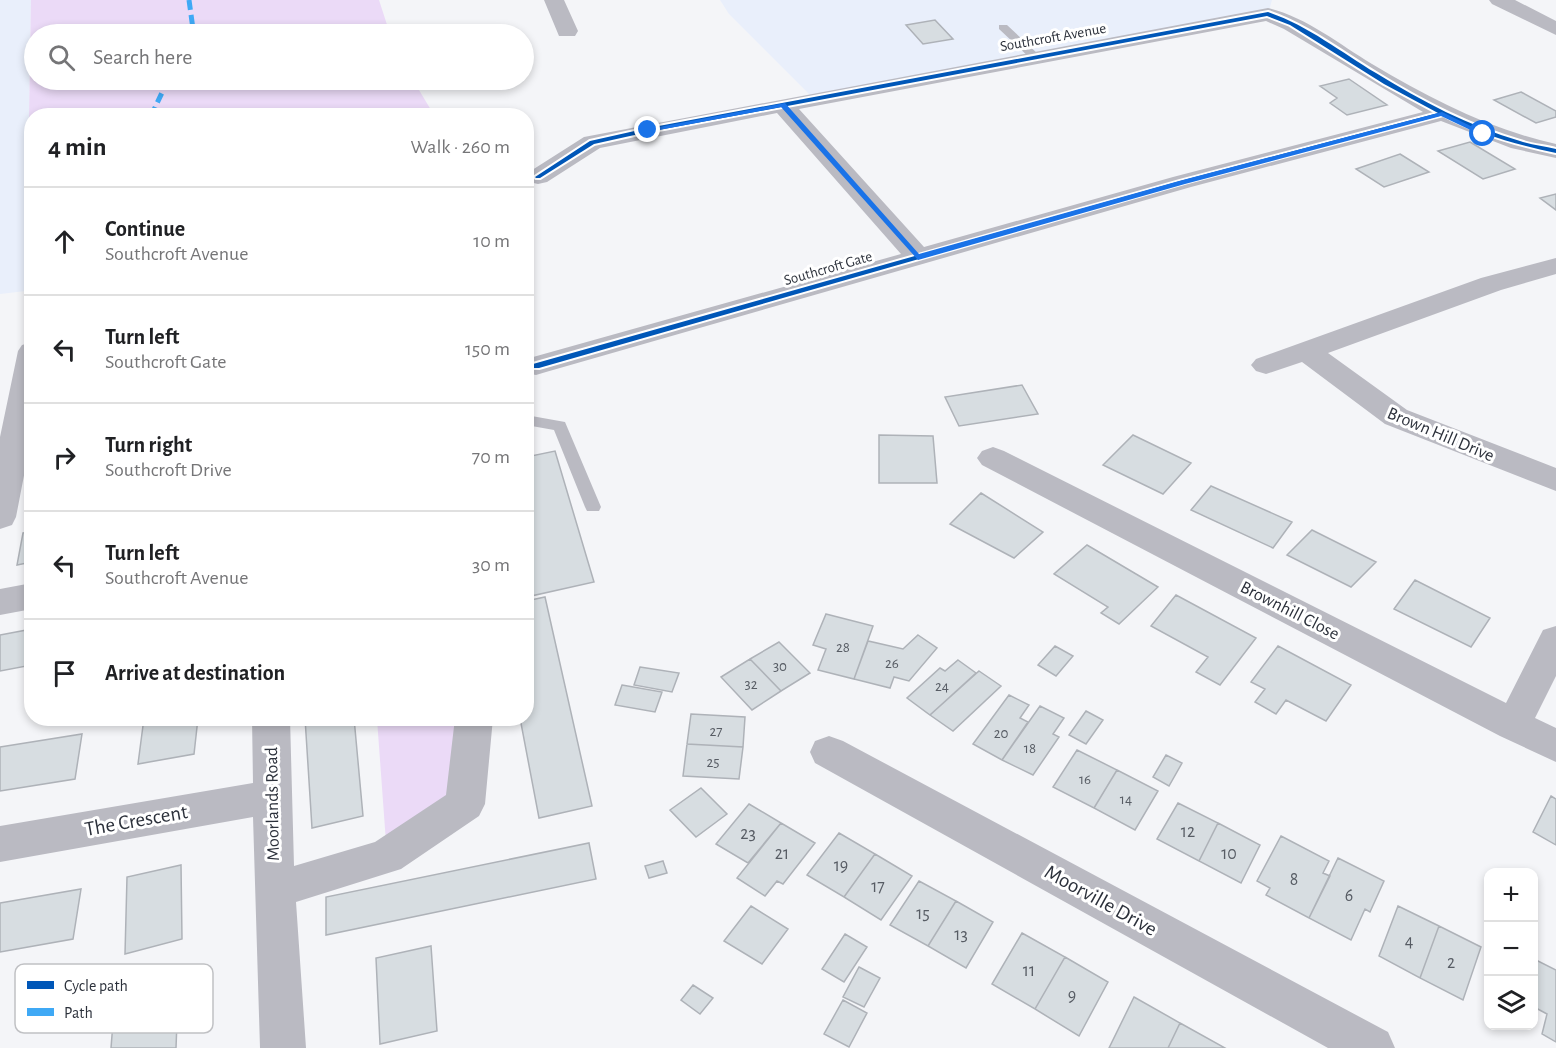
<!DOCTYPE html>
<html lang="en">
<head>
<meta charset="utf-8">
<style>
  body { margin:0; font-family:"Alegreya Sans",sans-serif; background:#f2f2f2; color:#202124 }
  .controls { position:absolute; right:18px; bottom:18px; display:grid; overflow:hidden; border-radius:12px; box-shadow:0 3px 9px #0003 }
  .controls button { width:54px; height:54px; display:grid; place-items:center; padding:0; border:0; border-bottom:2px solid #e0e0e0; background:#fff; color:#202124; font:30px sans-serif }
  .stop { position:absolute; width:18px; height:18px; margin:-14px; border:4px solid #1a73e8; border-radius:50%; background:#fff }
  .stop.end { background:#1a73e8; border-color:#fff; box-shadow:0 2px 6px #0008 }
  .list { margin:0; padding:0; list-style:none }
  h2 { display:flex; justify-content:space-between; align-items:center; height:78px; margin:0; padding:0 24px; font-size:26px }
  h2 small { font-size:20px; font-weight:400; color:#757577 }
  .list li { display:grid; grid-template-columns:39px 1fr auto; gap:18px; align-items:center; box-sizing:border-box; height:108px; padding:0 24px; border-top:2px solid #e0e0e0 }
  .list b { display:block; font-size:22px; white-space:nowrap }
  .list p { margin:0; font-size:20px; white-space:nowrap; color:#757577 }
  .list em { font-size:20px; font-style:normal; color:#757577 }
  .icon { flex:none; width:33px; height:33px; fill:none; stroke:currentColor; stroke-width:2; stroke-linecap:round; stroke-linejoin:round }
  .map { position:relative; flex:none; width:1556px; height:1048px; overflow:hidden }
  .search { position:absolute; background:#fff; box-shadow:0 3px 9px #0003; left:24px; top:24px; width:510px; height:66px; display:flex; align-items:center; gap:15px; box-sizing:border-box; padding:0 21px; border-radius:33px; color:#757577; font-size:22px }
  .panel { position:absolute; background:#fff; box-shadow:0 3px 9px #0003; left:24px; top:108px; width:510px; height:618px; border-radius:24px }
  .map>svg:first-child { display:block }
  .built { fill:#e9effb }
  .green { fill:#ebdaf7 }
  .building { fill:#d7dde1; stroke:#aeb2b8; stroke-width:1.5 }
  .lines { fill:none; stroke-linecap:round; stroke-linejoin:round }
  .lane { fill:#babac2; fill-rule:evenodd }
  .street { fill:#babac2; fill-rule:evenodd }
  .quiet { stroke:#3fa9f5; stroke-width:5; stroke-dasharray:10 5; stroke-linecap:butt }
  .cycleway-casing { stroke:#fff; stroke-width:4 }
  .cycleway { fill:#0057b8; fill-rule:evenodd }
  .route { fill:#1a73e8 }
  .labels { text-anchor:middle; stroke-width:6; stroke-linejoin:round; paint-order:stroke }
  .far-street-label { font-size:15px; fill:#2c313b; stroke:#fff }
  .number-label { font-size:15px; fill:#575c64 }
  .street-label { font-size:18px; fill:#2c313b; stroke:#fff }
  .near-number-label { font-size:18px; fill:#575c64 }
  .near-street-label { font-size:21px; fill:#2c313b; stroke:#fff }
  .key { fill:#fff; stroke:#c0c1c4; stroke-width:1.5 }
  .key-label { font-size:16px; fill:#2c313b }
</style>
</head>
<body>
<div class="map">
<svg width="1556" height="1048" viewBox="0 0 1556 1048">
  <rect width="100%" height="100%" fill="#f4f5f8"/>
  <path class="built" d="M0,0H31L26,291L0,294Z
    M720,0H1272L1268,14L814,99L729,14Z"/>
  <path class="green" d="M31,0H379L390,34H34V80H413L434,115L32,116V288L26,291Z
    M377,719H474L465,804L387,856Z"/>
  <path class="building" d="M935,20L953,39L923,44L906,25Z
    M1349,79L1387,105L1347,115L1330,103L1337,98L1320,86Z
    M1521,92L1556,111V117L1536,123L1494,100Z
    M1470,142L1515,169L1483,179L1438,151Z
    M1400,154L1429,172L1384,187L1356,169Z
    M1556,194V210L1540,198Z
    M1022,385L1038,414L959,426L945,397Z
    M879,435L933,436L937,483H879Z
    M1133,435L1191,463L1163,494L1103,465Z
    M555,451L594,582L531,596L526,579V457Z
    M1211,486L1292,522L1273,548L1191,510Z
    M981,493L1043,532L1014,558L950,524Z
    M1312,530L1376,562L1351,587L1287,555Z
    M32,532V562L17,565L23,533Z
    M1087,545L1158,587L1119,624L1101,613L1108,607L1054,574Z
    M1415,580L1490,618L1471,647L1394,609Z
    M1176,595L1256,638L1220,685L1196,672L1208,657L1151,626Z
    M545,597L592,806L539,818L520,718H526V601Z
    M826,614L873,626L854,679L818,670L826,649L813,645Z
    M32,629V665L0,671V635Z
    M918,635L937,648L909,681L894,677L890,688L854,679L868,641L903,649Z
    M779,642L810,673L781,691L750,659Z
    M1055,646L1073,656L1056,676L1038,665Z
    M1278,646L1351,685L1326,721L1286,700L1276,714L1255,702L1265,689L1251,682Z
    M750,659L781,691L752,710L721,677Z
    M958,660L976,673L930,715L907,698L940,668L945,671Z
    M640,667L679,673L672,692L634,685Z
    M979,671L1001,686L953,731L930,715Z
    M622,685L662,692L655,712L615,705Z
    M1009,695L1029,705L1020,718L1028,722L1002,760L973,744Z
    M1040,706L1064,718L1053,734L1059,737L1033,775L1002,760Z
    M1086,711L1103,720L1086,744L1069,735Z
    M691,714L745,717L743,747L687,744Z
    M144,718H198L194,754L138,764Z
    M305,718H354L363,816L312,828Z
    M82,734L75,779L0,791V747Z
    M687,744L743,747L739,779L683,776Z
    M1077,750L1117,770L1094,808L1053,787Z
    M1166,755L1182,763L1169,786L1153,777Z
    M1117,770L1158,791L1135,830L1094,808Z
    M701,788L727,814L696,837L670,810Z
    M1551,796L1556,799V845L1533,832Z
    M1178,803L1218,823L1199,861L1157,839Z
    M749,804L781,823L748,863L716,844Z
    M781,823L815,843L783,884L777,881L765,896L737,878Z
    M1218,823L1260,845L1241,883L1199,861Z
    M839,833L875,854L844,897L807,875Z
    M1281,836L1329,861L1323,873L1330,876L1309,918L1266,895L1270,888L1257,881Z
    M589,843L596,879L326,935V897Z
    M875,854L912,876L881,920L844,897Z
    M1338,858L1384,881L1370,912L1365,909L1351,940L1309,918Z
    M663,861L667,873L649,878L645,866Z
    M181,865L182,939L125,954L127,877Z
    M919,881L956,901L928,946L890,925Z
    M81,889L73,939L0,952V903Z
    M956,901L993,922L966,968L928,946Z
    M751,906L788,929L762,964L724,941Z
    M1398,906L1439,926L1420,978L1379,956Z
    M1439,926L1481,947L1463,1000L1420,978Z
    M1022,933L1065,957L1035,1009L992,984Z
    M845,934L867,947L844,982L822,969Z
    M431,946L437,1031L380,1044L376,958Z
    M1065,957L1108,982L1079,1036L1035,1009Z
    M1534,959L1556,970V1042L1542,1034L1547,1014L1534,1007Z
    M859,967L880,978L864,1007L843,997Z
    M693,985L713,998L700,1014L681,1000Z
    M178,995L176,1048H111L114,1010Z
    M1134,997L1180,1023L1168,1048H1109Z
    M843,1000L867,1013L849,1047L824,1034Z
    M1180,1023L1225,1048H1168Z"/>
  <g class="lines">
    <path class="lane" d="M999,25H1007L1038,54V58H1030L999,29Z
      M526,415L565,422L601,507L599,511H587L585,507L554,430L526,425Z"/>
    <path class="street" d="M544,0H564L578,31L575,36H559Z
      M1489,0H1515L1556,21V35L1492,4Z
      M1268,8C1306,17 1339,44 1372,64C1431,99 1489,129 1556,144V158L1511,148L1441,121L1191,187L546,372L536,375L526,373V359L901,254L777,113L600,148L547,182L538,184L529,182L526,178L529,172L584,137ZM1266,21L1284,29L1423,112L1173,177L924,247L799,109Z
      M1556,258V274L1501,290L1328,353L1407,410L1556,468V491L1385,424L1302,362L1266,374L1256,371L1251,365L1256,359L1481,278Z
      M32,342V434L16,517L12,525L0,529V437L18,351L22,345Z
      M993,447L1004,451L1506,703L1543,630L1556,626V676L1535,718L1556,728V762L1500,736L982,465L977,458L982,451Z
      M32,583V609L0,615V589Z
      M252,718H290L294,866L375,842L446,795L455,718H493L485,804L479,816L401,869L296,902L306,1048H260L253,817L0,862V826L253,783Z
      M829,736L843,741L1388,1032L1395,1048H1328L815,763L810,752L815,741Z"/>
    <path class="quiet" d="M189,0L193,29L190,34
      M151,116L168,80"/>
    <g class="cycleway-casing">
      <path id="cycleway" d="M1268,12C1307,25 1341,52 1376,73C1421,101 1469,126 1520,141C1532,145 1544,146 1556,149V153C1517,145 1479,134 1443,115L1184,183L539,368H533L532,366L533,364L1180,181L1438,113L1384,84L1290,25L1267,16L648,132L594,144L540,178H536L535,177L590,141L648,128Z"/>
    </g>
    <use href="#cycleway" class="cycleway"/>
  </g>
  <path class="route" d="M785,103L919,254L1179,181L1442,112L1487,134L1481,135L1441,116L1185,184L918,260L781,107L648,132L644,130Z"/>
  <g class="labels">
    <g class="far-street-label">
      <text transform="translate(1053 37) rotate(-10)" y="5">Southcroft Avenue</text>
      <text transform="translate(828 268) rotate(-16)" y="5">Southcroft Gate</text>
    </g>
    <g class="number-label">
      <text x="843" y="652">28</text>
      <text x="892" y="668">26</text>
      <text x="780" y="671">30</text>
      <text x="751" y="689">32</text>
      <text x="942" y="691">24</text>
      <text x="716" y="736">27</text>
      <text x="1001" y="738">20</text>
      <text x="1030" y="753">18</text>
      <text x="713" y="767">25</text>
      <text x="1085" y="784">16</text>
      <text x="1126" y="804">14</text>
    </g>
    <g class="street-label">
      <text transform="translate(1441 434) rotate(23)" y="6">Brown Hill Drive</text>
      <text transform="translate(1290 610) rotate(27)" y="6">Brownhill Close</text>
      <text transform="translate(272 804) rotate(-91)" y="6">Moorlands Road</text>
    </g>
    <g class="near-number-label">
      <text x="1188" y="837">12</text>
      <text x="748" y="839">23</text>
      <text x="782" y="859">21</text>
      <text x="1229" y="859">10</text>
      <text x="841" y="871">19</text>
      <text x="1294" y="885">8</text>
      <text x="878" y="892">17</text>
      <text x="1349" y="901">6</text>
      <text x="923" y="919">15</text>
      <text x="961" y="940">13</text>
      <text x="1409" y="947">4</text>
      <text x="1451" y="968">2</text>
      <text x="1029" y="976">11</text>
      <text x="1072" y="1001">9</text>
    </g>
    <g class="near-street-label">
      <text transform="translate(136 820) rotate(-10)" y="7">The Crescent</text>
      <text transform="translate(1101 900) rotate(29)" y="7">Moorville Drive</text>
    </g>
  </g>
  <rect x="15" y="964" width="198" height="69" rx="9" class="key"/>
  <rect x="27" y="981" width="27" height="8" fill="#0057b8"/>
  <rect x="27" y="1008" width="27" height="8" fill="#3fa9f5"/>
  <g class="key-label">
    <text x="64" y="991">Cycle path</text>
    <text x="64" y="1018">Path</text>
  </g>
</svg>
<div class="controls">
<button>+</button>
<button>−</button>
<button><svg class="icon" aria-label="layers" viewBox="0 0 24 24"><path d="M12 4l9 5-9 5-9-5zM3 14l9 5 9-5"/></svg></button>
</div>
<div class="stop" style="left:1483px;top:134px"></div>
<div class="stop end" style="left:648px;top:130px"></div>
<div class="search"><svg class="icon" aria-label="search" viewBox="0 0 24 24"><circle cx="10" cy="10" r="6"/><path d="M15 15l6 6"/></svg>Search here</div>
<section class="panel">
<h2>4 min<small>Walk · 260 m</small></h2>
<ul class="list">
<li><svg class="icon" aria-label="ahead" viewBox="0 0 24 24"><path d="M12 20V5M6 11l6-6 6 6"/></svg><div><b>Continue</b><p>Southcroft Avenue</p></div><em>10 m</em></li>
<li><svg class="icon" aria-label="left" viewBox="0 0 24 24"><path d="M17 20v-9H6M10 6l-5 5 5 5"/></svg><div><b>Turn left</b><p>Southcroft Gate</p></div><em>150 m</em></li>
<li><svg class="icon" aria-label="right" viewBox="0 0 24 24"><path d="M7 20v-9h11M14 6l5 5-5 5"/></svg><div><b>Turn right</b><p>Southcroft Drive</p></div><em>70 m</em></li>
<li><svg class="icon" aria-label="left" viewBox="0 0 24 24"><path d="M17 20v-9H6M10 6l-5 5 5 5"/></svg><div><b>Turn left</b><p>Southcroft Avenue</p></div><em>30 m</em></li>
<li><svg class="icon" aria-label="arrive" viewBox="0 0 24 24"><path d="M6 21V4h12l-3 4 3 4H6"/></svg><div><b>Arrive at destination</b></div></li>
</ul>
</section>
</div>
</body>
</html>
